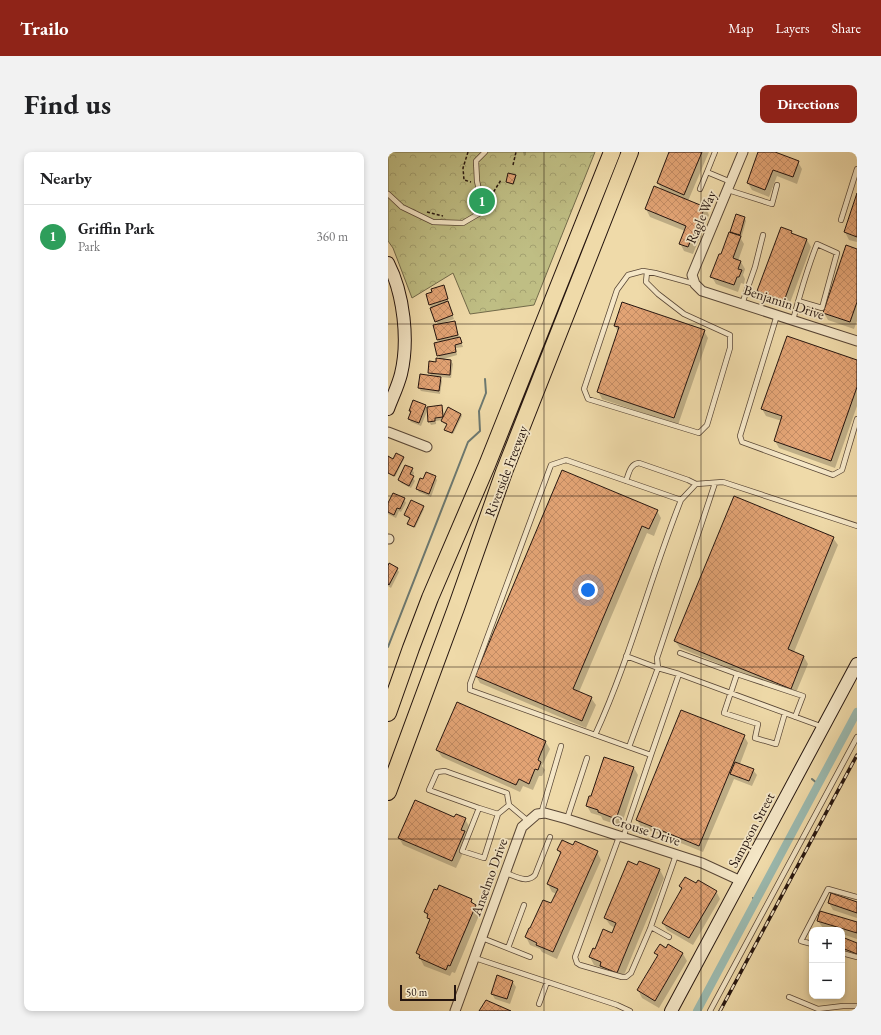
<!DOCTYPE html>
<html lang="en">
<head>
<meta charset="utf-8">
<style>
  body { margin:0; font-family:"EB Garamond",serif; background:#f2f2f2; color:#202124 }
  .controls { position:absolute; right:12px; bottom:12px; display:grid; overflow:hidden; border-radius:8px; box-shadow:0 2px 6px #0003 }
  .controls button { width:36px; height:36px; display:grid; place-items:center; padding:0; border:0; border-bottom:1px solid #e0e0e0; background:#fff; color:#202124; font:20px sans-serif }
  .scale { position:absolute; left:12px; bottom:10px; width:56px; box-sizing:border-box; padding-left:4px; border:2px solid #25150f; border-top:0; font-size:11px; line-height:14px; white-space:nowrap; color:#25150f; -webkit-text-stroke:3px #f5e7c7; paint-order:stroke }
  .you { position:absolute; left:200px; top:438px; width:14px; height:14px; margin:-10px; border:3px solid #fff; border-radius:50%; background:#1a73e8; box-shadow:0 0 0 6px #1a73e833 }
  .badge { display:grid; place-items:center; width:26px; height:26px; border-radius:50%; background:#8f2418; color:#fff; font-size:13px; font-weight:700 }
  .pin { position:absolute; translate:-50% -50%; border:2px solid #fff; box-shadow:0 1px 4px #0006 }
  .list { margin:0; padding:0; list-style:none }
  h2 { display:flex; justify-content:space-between; align-items:center; height:52px; margin:0; padding:0 16px; font-size:17px }
  h2 small { font-size:13px; font-weight:400; color:#757577 }
  .list li { display:grid; grid-template-columns:26px 1fr auto; gap:12px; align-items:center; box-sizing:border-box; height:64px; padding:0 16px; border-top:1px solid #e0e0e0 }
  .list b { display:block; font-size:15px; white-space:nowrap }
  .list p { margin:0; font-size:13px; white-space:nowrap; color:#757577 }
  .list em { font-size:13px; font-style:normal; color:#757577 }
  .map { position:relative; flex:none; width:469px; height:859px; overflow:hidden; border-radius:8px }
  header { display:flex; align-items:center; gap:24px; box-sizing:border-box; height:56px; padding:0 20px; background:#8f2418; color:#fff }
  header strong { font-size:19px }
  nav { display:flex; gap:22px; margin-inline-start:auto; font-size:14px }
  .intro { display:flex; align-items:center; justify-content:space-between; box-sizing:border-box; height:96px; padding:0 24px }
  h1 { margin:0; font-size:28px }
  .button { padding:10px 18px; border-radius:8px; background:#8f2418; color:#fff; font-size:14px; font-weight:700 }
  main { display:flex; gap:24px; padding:0 24px }
  aside { flex:1; background:#fff; border-radius:8px; box-shadow:0 2px 6px #0003 }
  .map>svg:first-child { display:block }
  .park { fill:url(#park-crowns); stroke:#726a4a }
  .shadow { fill:#0003 }
  .lines { fill:none; stroke-linecap:round; stroke-linejoin:round }
  .stream { stroke:#6c7870; stroke-width:2 }
  .canal { stroke:#9bbab0; stroke-width:8 }
  .building { fill:url(#building-cross-hatch); stroke:#25150f }
  .lane-casing { stroke:#584636; stroke-width:6 }
  .street-casing { stroke:#584636; stroke-width:11 }
  .secondary-casing { stroke:#25150f; stroke-width:14 }
  .highway-casing { stroke:#25150f; stroke-width:18 }
  .path { stroke:#25150f; stroke-width:1.5; stroke-dasharray:3 2; stroke-linecap:butt }
  .lane { stroke:#f5e7c7; stroke-width:4.5 }
  .street { stroke:#f5e7c7; stroke-width:9 }
  .secondary { stroke:#f5e7c7; stroke-width:12 }
  .highway { stroke:#efdaa9; stroke-width:16 }
  .rail-casing { stroke:#25150f; stroke-width:3.5 }
  .rail { stroke:#f5e7c7; stroke-width:2; stroke-dasharray:6; stroke-linecap:butt }
  .grid { fill:none; stroke:#25150f; stroke-width:1; stroke-opacity:0.55 }
  .labels { text-anchor:middle; stroke-width:3.5; stroke-linejoin:round; paint-order:stroke }
  .street-label { font-size:14px; fill:#25150f; stroke:#f5e7c7 }
</style>
</head>
<body>
<header>
<strong>Trailo</strong>
<nav><a>Map</a><a>Layers</a><a>Share</a></nav>
</header>
<div class="intro"><h1>Find us</h1><a class="button">Directions</a></div>
<main>
<aside>
<h2>Nearby<small></small></h2>
<ul class="list">
<li><span class="badge" style="background:#2e9e5b">1</span><div><b>Griffin Park</b><p>Park</p></div><em>360 m</em></li>
</ul>
</aside>
<div class="map">
<svg width="469" height="859" viewBox="0 0 469 859">
  <defs>
    <pattern id="park-crowns" width="20" height="18" patternUnits="userSpaceOnUse"><rect width="20" height="18" fill="#bfbe84"/><path d="M2 6a3 3 0 1 1 6 0M12 15a3 3 0 1 1 6 0" fill="none" stroke="#a4a271"/></pattern>
    <pattern id="building-cross-hatch" width="8" height="8" patternUnits="userSpaceOnUse"><rect width="8" height="8" fill="#e3a475"/><path d="M0 0l8 8M0 8l8-8" fill="none" stroke="#c38c64"/></pattern>
  </defs>
  <rect width="100%" height="100%" fill="#efdaa9"/>
  <filter id="stains"><feTurbulence type="fractalNoise" baseFrequency=".005" numOctaves="4"/><feColorMatrix values="0 0 0 0 .2 0 0 0 0 .09 0 0 0 0 .02 0 0 0 .5 -.17"/></filter>
  <radialGradient id="worn" r=".72"><stop offset=".6" stop-color="#630" stop-opacity="0"/><stop offset="1" stop-color="#630" stop-opacity=".3"/></radialGradient>
  <path class="park" d="M0,0H207L146,153L82,162L65,121L24,146L5,96L0,89Z"/>
  <path class="shadow" d="M135,0H138V3L136,4Z
    M282,0H321L300,49L317,55L321,63L305,102L296,99L292,91L297,79L262,65L258,57L274,38L270,31Z
    M371,0H384L410,10L414,17L409,32L389,24L381,45L364,38L360,31Z
    M121,22L128,25L126,33L119,30Z
    M469,44V90L461,88L457,80Z
    M356,65L358,69L353,87L356,92L350,109L353,110L357,117L355,123L357,127L356,132L353,131L350,140L328,132L324,125L345,82L343,80Z
    M403,80L404,82L419,88L423,95L400,156L375,146L370,139Z
    M469,98V169L466,177L440,168L436,161Z
    M56,134L61,151H60L66,167L55,171L56,172L66,170L75,195L68,196L69,203L52,208L47,191L51,190L50,187V173L42,153Z
    M227,174L316,179L320,186L290,273L214,247L210,239L230,180Z
    M63,209L65,212L63,226L52,225L54,229L52,242L33,239L31,236L44,225L41,220L49,211Z
    M469,209V254L447,316L391,296L387,289L394,269L378,264L374,257Z
    M38,254L39,256L53,254L55,258L56,266L73,262L74,264L65,282L58,279V278L60,273L55,271L54,268L48,269V272L43,273L41,269L40,257L33,274L23,270L21,267L24,261L22,259Z
    M15,305L16,307L7,325L0,321V307L5,308Z
    M24,317L26,321L24,325L27,329L23,336L13,331L11,328Z
    M47,325L49,328L43,345L31,340L29,337Z
    M16,347L18,351L13,360L11,359L8,366L0,362V353Z
    M23,349L36,357L27,376L21,373L20,372L22,367L17,363Z
    M269,359L273,366L266,384L259,381L191,540L203,546L208,553L198,576L92,531L88,524Z
    M445,386L450,393L406,500L416,505L420,512L407,543L292,496L287,489Z
    M0,416L9,417L11,420L3,436L0,434Z
    M356,584L360,591L352,612L365,618L369,623L364,634L346,627L315,700L253,675L249,668Z
    M157,589L162,597L154,614L157,618L154,624H151L145,638L135,634L132,640L54,605L49,598Z
    M217,606L246,616L250,623L233,674L215,668L213,664L203,661L199,654L203,646Z
    M67,667H77L81,674L78,683L81,688L68,716L15,693L11,686Z
    M186,695L209,700L213,708L169,807L154,800L152,797L142,793L138,785L164,753L169,742L164,740L160,732L173,703L170,698Z
    M251,710L272,718L276,726L234,828L217,821L214,816L206,813L202,805L207,798L224,782L227,776L222,773L217,766Z
    M308,732L328,739L332,747L305,793L279,778L275,771L294,738L292,734Z
    M49,739L83,748L92,761L67,821L64,820L62,824L36,814L29,800L42,770L37,760Z
    M441,751H469V766L445,758Z
    M430,769L469,771V787L454,782V778H441L435,776Z
    M454,786L469,792V807L454,802Z
    M281,794L295,802L299,809L271,856L254,846L250,838L270,805L268,801L279,797Z
    M124,829L128,835L122,852L107,847L104,842Z"/>
  <g class="lines">
    <path class="stream" d="M0,495L80,290L92,279L91,259L98,241L97,227
      M424,627L430,632
      M365,746L368,749"/>
    <path class="canal" d="M309,859L469,560"/>
  </g>
  <path class="building" d="M281,0H314L296,43L269,31Z
    M370,0H387L411,9L405,25L385,18L377,38L359,31Z
    M120,21L128,23L125,32L118,30Z
    M266,34L317,55L300,95L291,92L298,74L257,57Z
    M469,41V85L456,80Z
    M348,62L357,65L352,83L342,80Z
    M393,75L404,79L403,81L419,87L396,149L369,139Z
    M341,80L353,84L345,106L353,109L350,117L354,118L351,125H349L346,133L322,125L331,102H333Z
    M458,93L469,97V150L462,170L435,161Z
    M56,133L60,147L41,153L38,142L44,140L43,137Z
    M60,149L65,163L47,170L42,156Z
    M234,150L317,178L286,266L209,240L231,175L226,174Z
    M67,169L70,183L49,188L45,173Z
    M399,184L469,208V235L443,309L386,289L394,264L373,257Z
    M72,185L74,191L67,193L68,200L49,204L46,191Z
    M48,206L63,208L62,223L40,221L41,209L48,210Z
    M32,222L53,225L51,239L30,236Z
    M25,248L38,253L31,271L20,267L23,259H21Z
    M54,253L55,265L47,266V269L40,270L39,255Z
    M60,255L73,262L64,281L56,278L59,272L53,269Z
    M8,301L16,305L6,324L0,321V304L5,307Z
    M17,313L25,316L22,322L26,324L21,334L10,328Z
    M174,318L270,358L261,377L254,374L185,537L204,545L194,569L87,524Z
    M38,320L48,324L41,342L28,337L32,326L35,327Z
    M5,341L17,346L12,357L9,356L6,363L0,360V351Z
    M346,344L446,385L400,497L416,504L403,537L286,489Z
    M23,348L36,354L26,375L19,372L22,366L16,363Z
    M1,411L10,416L1,433L0,432V414Z
    M69,550L158,589L150,608L153,610L150,618L147,617L141,632L131,627L128,633L48,598Z
    M293,558L357,583L311,694L248,668Z
    M216,605L246,615L228,667L210,660V658L198,654L201,644H203Z
    M347,610L366,617L361,629L342,622Z
    M27,648L66,665L68,662L78,666L73,678L77,679L64,709L10,686Z
    M174,688L185,693L187,689L210,699L165,800L148,793L149,791L137,785L141,776H142L155,748L163,751L170,737L159,732L173,700L169,698Z
    M240,709L249,713L251,709L272,717L229,821L212,814L213,810L201,805L205,796L207,797L215,777L224,781L228,771L216,766Z
    M297,725L308,731L310,728L329,739L301,786L274,771L294,736L291,734Z
    M51,733L84,747L83,750L88,753L62,814L60,813L58,818L31,806L32,803L28,801L42,767L39,766L40,762L36,760L46,737L49,738Z
    M443,741L469,750V761L440,751Z
    M432,759L469,770V781L429,769Z
    M454,785L469,791V802L454,796Z
    M272,792L278,796L280,792L295,801L267,849L249,838L270,803L266,801Z
    M109,823L125,829L119,847L103,842Z
    M98,848L123,859H91Z"/>
  <g class="lines">
    <g class="lane-casing">
      <path id="lane" d="M327,0L319,20L343,30
        M312,37L319,20
        M340,38L384,52L389,33
        M0,42L14,55L45,70L75,71L92,61L93,47L89,29L88,9L97,0
        M453,68L469,17
        M259,120L258,130L270,142L296,162L342,183V196L319,273L311,281L200,247L196,237L229,138L240,123L255,119L267,121L307,132
        M354,152L367,115L375,83
        M389,163L352,284L354,290L445,323L454,318L469,267
        M405,168C412,142 419,117 429,92L449,101L434,156L410,149
        M238,329C241,321 242,312 251,311L300,328L308,332
        M292,501L349,522
        M238,504L270,516L241,595
        M291,522L435,575
        M397,561L388,592L367,586L370,572L336,561L349,522L415,544L407,565
        M207,583C242,507 262,426 293,348
        M263,603L291,522L270,516L269,506L327,331
        M121,653L119,641L57,619L49,620L41,638L91,656L74,699L96,706L110,662L121,653L140,669
        M91,656L110,662
        M153,662L173,594
        M179,667L199,606
        M231,685L187,805L189,811L192,813L234,825H238L243,821L262,777L288,703
        M235,686L263,603L82,538V532L163,313L178,308L293,348L308,332L335,330L469,374
        M118,721C127,724 139,732 147,723L162,685
        M263,775L281,785
        M94,786L142,805
        M424,792L413,789L440,737L469,745
        M120,796L136,753
        M454,801L469,805
        M87,806L229,853L242,859
        M401,845L430,857L455,854H469
        M151,852L159,830
        M322,859L469,585"/>
    </g>
    <g class="street-casing">
      <path id="street" d="M355,0L304,123L307,132L314,139L469,189
        M0,280L39,295
        M0,387H1
        M67,859L134,675L149,662L157,661L179,667L314,711L353,729"/>
    </g>
    <g class="secondary-casing">
      <path id="secondary" d="M0,111C16,142 21,189 13,222C10,234 4,246 0,257
        M283,859L469,512"/>
    </g>
    <g class="highway-casing">
      <path id="highway" d="M0,561L23,496L42,446L99,313L224,0
        M0,640L68,456L116,320L242,0"/>
    </g>
    <path class="path" d="M80,0L75,16L76,28L83,30
      M125,13L128,0
      M99,47L103,44L113,28
      M39,60L55,64"/>
    <use href="#lane" class="lane"/>
    <use href="#street" class="street"/>
    <use href="#secondary" class="secondary"/>
    <use href="#highway" class="highway"/>
    <g class="rail-casing">
      <path id="rail" d="M332,859L469,603"/>
    </g>
    <use href="#rail" class="rail"/>
  </g>
  <path class="grid" d="M156,0V859M313,0V859M0,172H469M0,344H469M0,515H469M0,687H469"/>
  <g class="labels">
    <g class="street-label">
      <text transform="translate(313 65) rotate(-67)" y="5">Ragle Way</text>
      <text transform="translate(396 150) rotate(18)" y="5">Benjamin Drive</text>
      <text transform="translate(118 319) rotate(-69)" y="5">Riverside Freeway</text>
      <text transform="translate(258 678) rotate(18)" y="5">Crouse Drive</text>
      <text transform="translate(363 678) rotate(-62)" y="5">Sampson Street</text>
      <text transform="translate(101 725) rotate(-70)" y="5">Anselmo Drive</text>
    </g>
  </g>
  <rect width="100%" height="100%" filter="url(#stains)"/>
  <rect width="100%" height="100%" fill="url(#worn)"/>
</svg>
<div class="controls">
<button>+</button>
<button>−</button>
</div>
<div class="scale">50 m</div>
<div class="you"></div>
<div class="pin badge" style="left:94px;top:49px;background:#2e9e5b">1</div>
</div>
</main>
</body>
</html>
